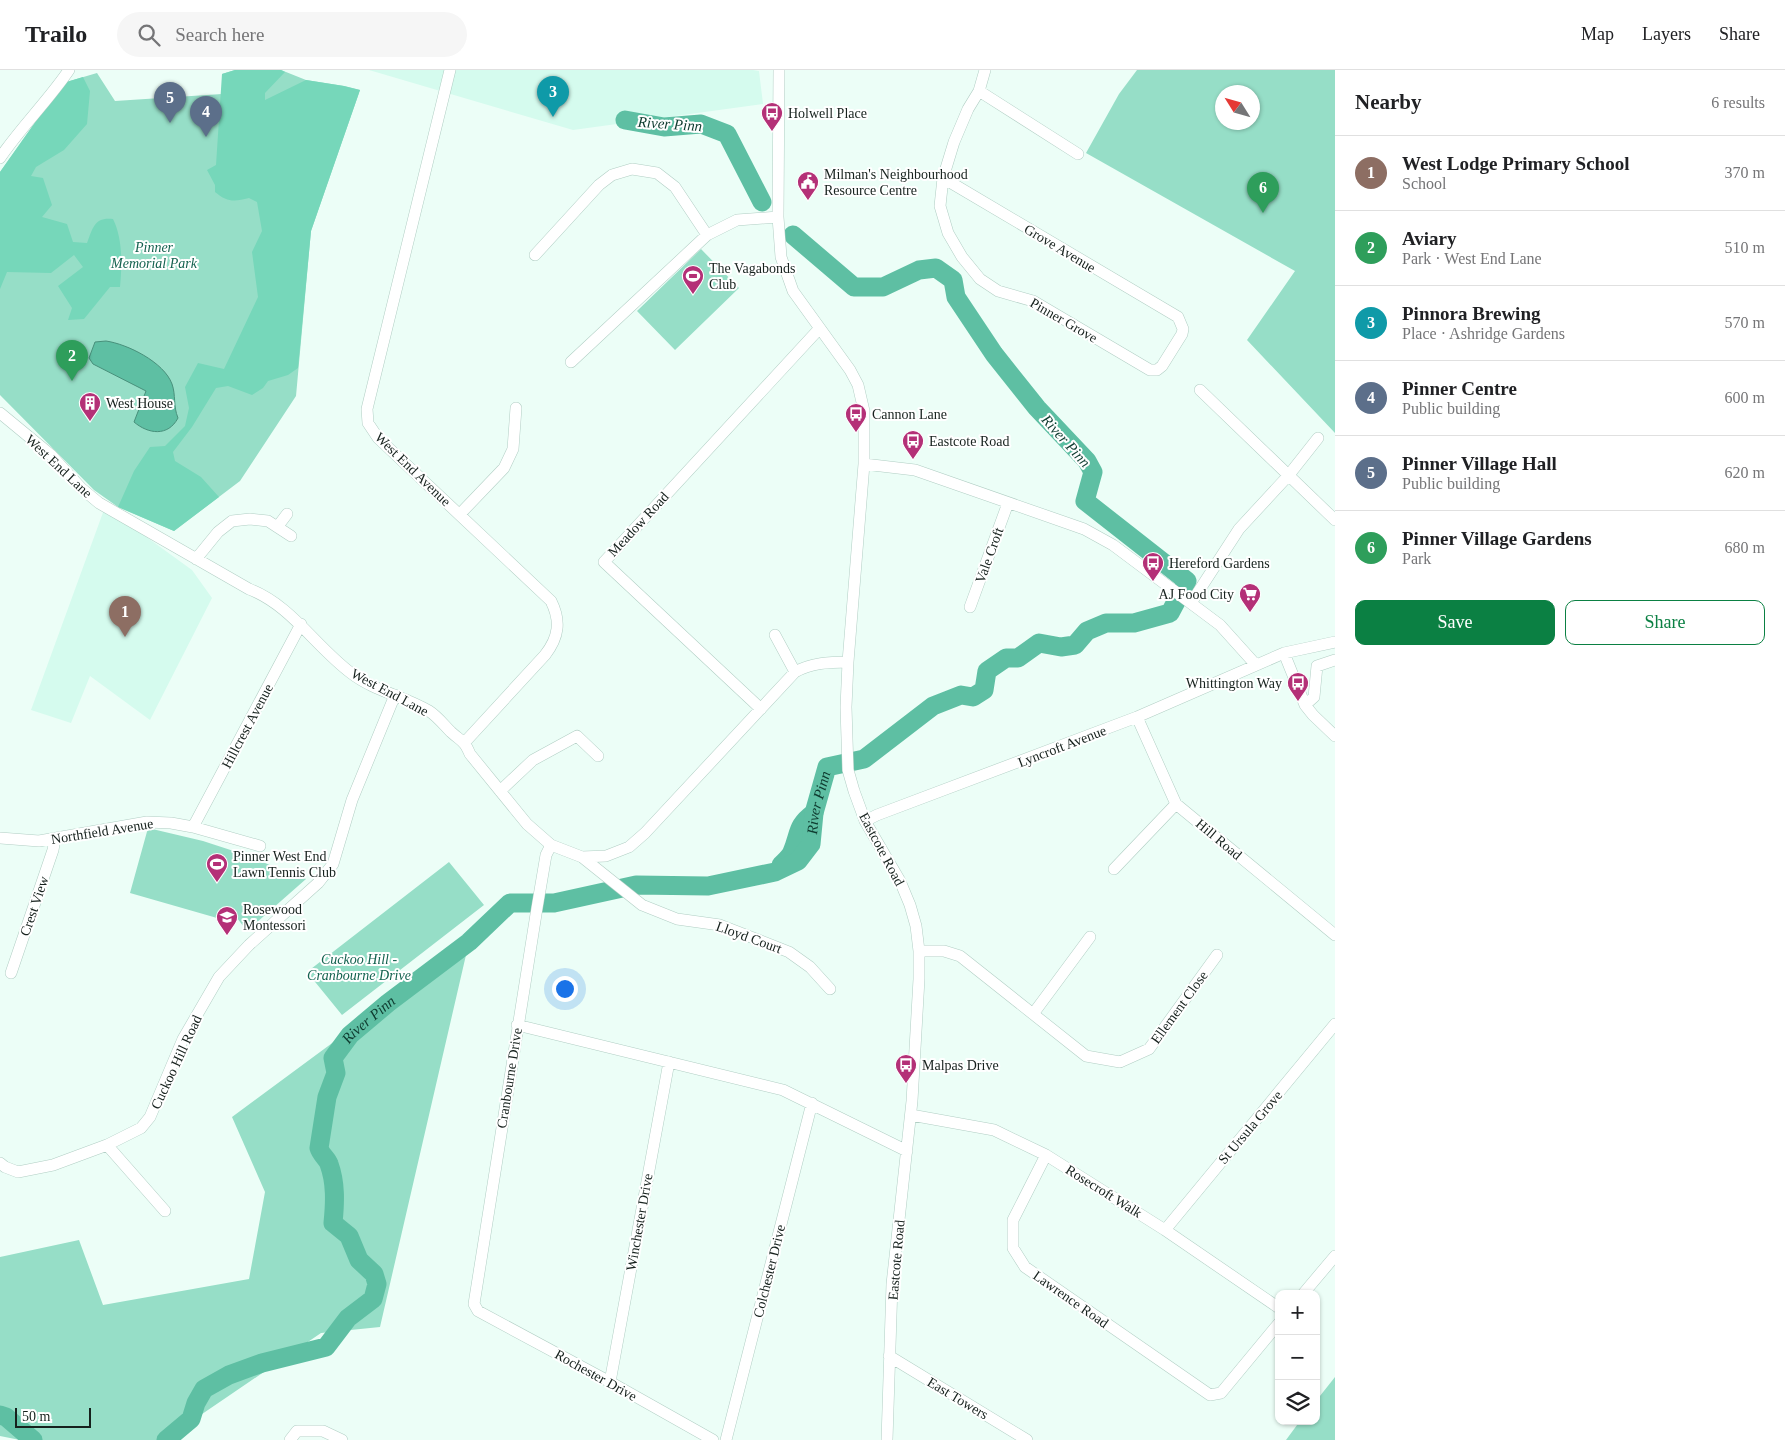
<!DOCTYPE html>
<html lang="en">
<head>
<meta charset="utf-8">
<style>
  body { margin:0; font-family:"Times New Roman",serif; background:#f6f6f6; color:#202124 }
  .controls { position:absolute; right:15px; bottom:15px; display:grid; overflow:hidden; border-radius:10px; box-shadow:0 1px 4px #0004 }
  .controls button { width:45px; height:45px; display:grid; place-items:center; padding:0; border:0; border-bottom:1px solid #e0e0e0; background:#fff; color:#202124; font:25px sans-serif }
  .compass { position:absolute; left:1215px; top:15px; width:45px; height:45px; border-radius:50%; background:#fff; box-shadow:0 1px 4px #0004; rotate:307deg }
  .scale { position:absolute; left:15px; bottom:12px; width:76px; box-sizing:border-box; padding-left:5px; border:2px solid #16211d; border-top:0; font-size:14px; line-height:18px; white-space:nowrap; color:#16211d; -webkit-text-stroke:4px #fff; paint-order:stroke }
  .you { position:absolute; left:564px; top:918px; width:18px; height:18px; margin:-12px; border:4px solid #fff; border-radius:50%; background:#1a73e8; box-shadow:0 0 0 8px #1a73e833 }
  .badge { display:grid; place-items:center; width:32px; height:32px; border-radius:50%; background:#0b8043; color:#fff; font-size:16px; font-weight:700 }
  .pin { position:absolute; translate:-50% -41px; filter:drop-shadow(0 1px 2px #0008) }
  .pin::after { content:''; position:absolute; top:26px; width:18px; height:15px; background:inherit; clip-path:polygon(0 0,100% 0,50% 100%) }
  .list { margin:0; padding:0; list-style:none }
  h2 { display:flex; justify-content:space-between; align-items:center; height:65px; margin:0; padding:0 20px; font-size:21px }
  h2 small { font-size:16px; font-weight:400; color:#757577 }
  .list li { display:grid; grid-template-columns:32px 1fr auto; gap:15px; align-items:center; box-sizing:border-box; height:75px; padding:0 20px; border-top:1px solid #e0e0e0 }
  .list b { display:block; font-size:19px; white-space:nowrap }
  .list p { margin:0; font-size:16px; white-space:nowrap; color:#757577 }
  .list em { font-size:16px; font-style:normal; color:#757577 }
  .actions { display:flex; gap:10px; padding:15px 20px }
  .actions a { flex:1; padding:11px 0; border:1px solid #0b8043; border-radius:10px; text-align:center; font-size:18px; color:#0b8043 }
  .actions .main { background:#0b8043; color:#fff }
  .icon { flex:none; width:28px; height:28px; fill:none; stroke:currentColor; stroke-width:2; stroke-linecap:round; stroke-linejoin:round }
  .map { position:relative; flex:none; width:1335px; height:1370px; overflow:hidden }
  header { display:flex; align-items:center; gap:30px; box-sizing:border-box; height:70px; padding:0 25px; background:#fff; border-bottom:1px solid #e0e0e0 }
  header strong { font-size:24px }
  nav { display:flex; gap:28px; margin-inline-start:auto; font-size:18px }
  .search { width:350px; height:45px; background:#f6f6f6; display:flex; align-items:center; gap:12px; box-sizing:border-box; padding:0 18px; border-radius:28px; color:#757577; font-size:19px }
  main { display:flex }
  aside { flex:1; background:#fff }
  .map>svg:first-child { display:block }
  .built { fill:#d5fbee }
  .green { fill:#96dec7; fill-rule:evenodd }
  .forest { fill:#76d7ba }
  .water { fill:#5ebfa3; stroke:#48907b }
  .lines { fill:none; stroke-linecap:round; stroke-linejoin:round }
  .river { stroke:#5ebfa3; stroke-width:19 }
  .minor-casing { stroke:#b1cec4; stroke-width:12 }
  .minor { stroke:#fff; stroke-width:11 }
  .labels { text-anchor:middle; stroke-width:4; stroke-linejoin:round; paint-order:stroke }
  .poi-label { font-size:14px; fill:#16211d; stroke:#fff; text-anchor:start }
  .park-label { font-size:14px; font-style:italic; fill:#13624f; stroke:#fff }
  .street-label { font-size:14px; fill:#16211d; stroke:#fff }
  .water-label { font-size:15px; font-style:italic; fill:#0e3b2f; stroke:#fff }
</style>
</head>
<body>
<header>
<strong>Trailo</strong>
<div class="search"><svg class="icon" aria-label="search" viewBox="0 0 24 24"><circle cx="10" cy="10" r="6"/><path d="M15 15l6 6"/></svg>Search here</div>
<nav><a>Map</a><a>Layers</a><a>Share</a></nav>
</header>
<main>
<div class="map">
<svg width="1335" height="1370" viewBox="0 0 1335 1370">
  <rect width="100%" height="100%" fill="#ecfef7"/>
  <path class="built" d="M369,0H753L759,1L763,34L573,60Z
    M105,437L192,500L212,528L150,650L90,606L71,653L31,640Z"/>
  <path class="green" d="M235,0H281L306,10L344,16L360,20L311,161L296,326L240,411L174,461L118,437L94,420L0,325V102L63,13L97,3L115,31L222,24V4Z
    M1137,0H1335V363L1247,270L1295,201L1086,83L1119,24ZM1222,22H1252V52H1222Z
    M701,179L739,218L675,280L637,241Z
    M148,758L203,771L252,787L274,797L306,809L247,861L237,848L231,852L130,823Z
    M449,792L484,835L342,945L307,902Z
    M469,872L380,1257L321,1263L164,1370H20L0,1366V1187L79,1170L103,1235L249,1209L265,1122L232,1047Z
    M1335,1307V1370H1286L1300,1351H1316V1331Z"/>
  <path class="forest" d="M235,0H281L285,2L265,23V30L306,10L344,16L360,20L311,161L298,298L288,305L268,311L263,318L252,325L228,316L216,318L192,357L173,382L175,391L201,407L219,427L174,461L118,437L134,401L150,377L165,376L185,356L189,338L185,317L198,293L224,299L258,227L252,182L262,161L257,132L249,128C234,132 227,132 215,122V115L207,100L216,95L222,4Z
    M83,7L90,21L87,54L64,80L36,97L31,106L43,108L52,135L42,147L67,154L73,172L87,173C93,158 94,147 113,149C123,169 122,195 120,217H110L84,249L68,250L72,238L58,216L83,197L74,185L51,203L7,202L0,219V102L63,13Z"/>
  <path class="water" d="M106,271C127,274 164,292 172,314C176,325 173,336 178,348C168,367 148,364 134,352L146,321L93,294L89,288L95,272Z"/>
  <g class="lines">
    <g class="river">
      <path d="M625,50L664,57L701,54L727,64L762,132"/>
      <path d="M781,795C785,791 790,787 792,782C800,763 796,756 814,743"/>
      <path d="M0,1345L6,1347L33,1370"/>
      <path id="s1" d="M166,1370L191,1349L196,1333L204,1319L229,1305L262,1293L326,1277L348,1248L373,1229L377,1214L374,1204L359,1190L349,1166L333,1153C335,1133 336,1113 329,1094C327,1088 321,1085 319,1078L327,1027L336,1003L333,988L350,965L388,933L469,872L510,833H554L636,815L708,816L775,802L798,791L811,774L814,743L827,697L864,689L933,636L961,625L973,627L984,620L987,601L1006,588H1018L1039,573L1061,577L1075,575L1087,561L1106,553H1134L1170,543L1187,511L1085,431L1093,402L1087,391L1037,338L994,284L956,227L953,210L936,198L919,200L883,217H854L793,165"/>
    </g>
    <g class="minor-casing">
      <path id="minor" d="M450,0L367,339L368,353L378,368L551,531C561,551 559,567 545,585L465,672
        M779,0L778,147L781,187L793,221L850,300L858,315L864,341V394L848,592L846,637L848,700L854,721L865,751L900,811L910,835L916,856L919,881V909L912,1031L892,1214L887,1370
        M979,21L1078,84
        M0,88C21,57 48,31 69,0
        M943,108L1178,247L1183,259L1182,264L1162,296L1157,300H1150L1033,231L998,221L980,209L962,187L948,163L940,136L943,108L954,72L968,39L979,21L985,0
        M535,185L599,115L612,105L632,99L657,103L675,117L707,165
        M571,292L707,165L737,150L778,147
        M1200,320L1335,450
        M0,343L51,385L81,418L99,433L249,519C291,535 315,576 351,603C374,621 404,626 429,641C437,646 444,655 451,662C462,672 464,670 470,684L527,754L551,775L582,787L606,786L629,777L645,763L795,602C811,593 829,592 848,592
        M864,394L915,400L1084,459L1113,475L1220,555L1256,595
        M460,444L504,398L513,379L516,338
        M278,456L287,444
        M196,489L218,462L232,451L250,449L268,451L291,466
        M1191,533L1239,459L1288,406L1318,368
        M970,537L1008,433
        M775,565L795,602
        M1284,583L1305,635L1313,645L1335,666
        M1305,635L1314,627L1317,596L1335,590
        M761,639L604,492L819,259
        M1137,647L1176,734L1335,865
        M500,721L533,690L577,666L598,686
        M865,751L877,745L1137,647L1284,583L1335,572
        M193,757L301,554
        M0,768L39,771L147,752L171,753L193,757L260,776
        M551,775L546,785L537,838L474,1234L478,1241L610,1312L713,1370
        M582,787L642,835L677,849L720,855L789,882L810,897L830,919
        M1114,799L1176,734
        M919,881H944L960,886L1086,986L1120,992L1149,979L1217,885
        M11,903L53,780L55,769
        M1033,944L1090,867
        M517,955L783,1020L907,1081
        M911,1045L994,1060L1046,1085L1165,1160L1279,1238
        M107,1075L165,1141
        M1046,1085L1013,1150V1178L1025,1197L1210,1325L1221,1323L1279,1253
        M0,1093L5,1097L18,1102L53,1095L107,1075L141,1058L150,1047L183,969L219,907L249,875L318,813L333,794L352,730L395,625
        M1165,1160L1335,954
        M1303,1224L1335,1186
        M889,1286L1027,1370
        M610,1312L669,992
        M290,1370L297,1361H323L342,1370
        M726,1370L812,1033"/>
    </g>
    <use href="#minor" class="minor"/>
  </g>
  <defs>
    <g id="bus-pin" transform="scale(1.125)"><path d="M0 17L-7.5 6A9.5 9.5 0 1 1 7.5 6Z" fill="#b43077" stroke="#fff"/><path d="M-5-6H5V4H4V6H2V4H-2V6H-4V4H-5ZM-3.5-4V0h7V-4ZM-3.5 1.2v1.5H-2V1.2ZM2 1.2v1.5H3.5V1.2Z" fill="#fff"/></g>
    <g id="civic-pin" transform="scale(1.125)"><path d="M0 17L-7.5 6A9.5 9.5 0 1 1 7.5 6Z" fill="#b43077" stroke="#fff"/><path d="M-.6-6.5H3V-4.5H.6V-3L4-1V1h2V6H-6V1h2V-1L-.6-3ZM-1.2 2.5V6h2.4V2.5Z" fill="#fff"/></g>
    <g id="stadium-pin" transform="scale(1.125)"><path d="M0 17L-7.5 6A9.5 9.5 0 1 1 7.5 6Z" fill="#b43077" stroke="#fff"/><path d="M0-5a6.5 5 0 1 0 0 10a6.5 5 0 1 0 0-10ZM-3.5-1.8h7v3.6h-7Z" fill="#fff"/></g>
    <g id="building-pin" transform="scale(1.125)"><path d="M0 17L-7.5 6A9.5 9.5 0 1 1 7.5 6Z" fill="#b43077" stroke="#fff"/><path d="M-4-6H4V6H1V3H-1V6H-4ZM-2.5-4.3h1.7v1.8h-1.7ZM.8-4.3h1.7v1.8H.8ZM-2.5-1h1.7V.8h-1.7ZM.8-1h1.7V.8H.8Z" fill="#fff"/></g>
    <g id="supermarket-pin" transform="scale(1.125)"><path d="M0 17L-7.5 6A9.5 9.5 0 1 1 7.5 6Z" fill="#b43077" stroke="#fff"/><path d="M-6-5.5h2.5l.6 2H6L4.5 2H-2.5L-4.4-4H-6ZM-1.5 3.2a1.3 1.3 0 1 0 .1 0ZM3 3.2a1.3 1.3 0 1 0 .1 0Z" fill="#fff"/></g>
    <g id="school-pin" transform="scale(1.125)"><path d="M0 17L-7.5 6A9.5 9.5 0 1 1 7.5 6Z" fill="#b43077" stroke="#fff"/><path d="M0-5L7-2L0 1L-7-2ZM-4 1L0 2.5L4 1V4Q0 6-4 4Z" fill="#fff"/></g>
  </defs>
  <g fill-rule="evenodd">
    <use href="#bus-pin" x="772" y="43"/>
    <use href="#civic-pin" x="808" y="112"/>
    <use href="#stadium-pin" x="693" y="206"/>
    <use href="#building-pin" x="90" y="333"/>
    <use href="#bus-pin" x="856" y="344"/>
    <use href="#bus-pin" x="913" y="371"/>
    <use href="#bus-pin" x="1153" y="493"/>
    <use href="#supermarket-pin" x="1250" y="524"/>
    <use href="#bus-pin" x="1298" y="613"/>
    <use href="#stadium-pin" x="217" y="794"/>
    <use href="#school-pin" x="227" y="847"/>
    <use href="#bus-pin" x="906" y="995"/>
  </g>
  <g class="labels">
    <g class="poi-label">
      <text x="788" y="48">Holwell Place</text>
      <text x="824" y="109">Milman's Neighbourhood<tspan x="824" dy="16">Resource Centre</tspan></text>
      <text x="709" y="203">The Vagabonds<tspan x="709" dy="16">Club</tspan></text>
      <text x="106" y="338">West House</text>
      <text x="872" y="349">Cannon Lane</text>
      <text x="929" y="376">Eastcote Road</text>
      <text x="1169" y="498">Hereford Gardens</text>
      <text x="1234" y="529" text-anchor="end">AJ Food City</text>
      <text x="1282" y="618" text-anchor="end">Whittington Way</text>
      <text x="233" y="791">Pinner West End<tspan x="233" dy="16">Lawn Tennis Club</tspan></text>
      <text x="243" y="844">Rosewood<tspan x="243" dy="16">Montessori</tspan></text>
      <text x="922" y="1000">Malpas Drive</text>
    </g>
    <g class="park-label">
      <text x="154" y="182">Pinner<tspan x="154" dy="16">Memorial Park</tspan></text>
      <text x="359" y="894">Cuckoo Hill -<tspan x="359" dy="16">Cranbourne Drive</tspan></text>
    </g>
    <g class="street-label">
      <text transform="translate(1060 178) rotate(31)" y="5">Grove Avenue</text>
      <text transform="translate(1064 250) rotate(30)" y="5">Pinner Grove</text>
      <text transform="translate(59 396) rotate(43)" y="5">West End Lane</text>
      <text transform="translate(413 399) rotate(44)" y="5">West End Avenue</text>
      <text transform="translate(638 454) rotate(-47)" y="5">Meadow Road</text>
      <text transform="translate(989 485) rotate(-70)" y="5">Vale Croft</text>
      <text transform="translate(390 622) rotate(28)" y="5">West End Lane</text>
      <text transform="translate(247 656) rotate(-62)" y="5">Hillcrest Avenue</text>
      <text transform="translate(1062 676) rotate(-21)" y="5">Lyncroft Avenue</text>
      <text transform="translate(102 761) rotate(-9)" y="5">Northfield Avenue</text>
      <text transform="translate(1219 769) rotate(40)" y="5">Hill Road</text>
      <text transform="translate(882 779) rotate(62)" y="5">Eastcote Road</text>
      <text transform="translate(34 836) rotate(-71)" y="5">Crest View</text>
      <text transform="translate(749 867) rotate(20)" y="5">Lloyd Court</text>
      <text transform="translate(1179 937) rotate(-54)" y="5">Ellement Close</text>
      <text transform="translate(176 992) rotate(-65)" y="5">Cuckoo Hill Road</text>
      <text transform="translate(509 1008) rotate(-81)" y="5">Cranbourne Drive</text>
      <text transform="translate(1250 1057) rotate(-50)" y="5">St Ursula Grove</text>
      <text transform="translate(1104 1121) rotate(32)" y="5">Rosecroft Walk</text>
      <text transform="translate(639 1152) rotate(-80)" y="5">Winchester Drive</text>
      <text transform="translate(896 1190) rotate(-85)" y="5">Eastcote Road</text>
      <text transform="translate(769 1201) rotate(-76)" y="5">Colchester Drive</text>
      <text transform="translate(1071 1229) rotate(35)" y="5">Lawrence Road</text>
      <text transform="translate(596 1305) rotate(29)" y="5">Rochester Drive</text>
      <text transform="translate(958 1328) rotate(31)" y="5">East Towers</text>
    </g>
    <g class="water-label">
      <text transform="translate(670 54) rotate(4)" y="5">River Pinn</text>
      <text transform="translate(1066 371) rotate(48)" y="5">River Pinn</text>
      <text dy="5" stroke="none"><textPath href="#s1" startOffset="1121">River Pinn</textPath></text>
      <text dy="5" stroke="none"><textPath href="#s1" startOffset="580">River Pinn</textPath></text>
    </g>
  </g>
</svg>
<div class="controls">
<button>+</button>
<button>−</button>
<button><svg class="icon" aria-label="layers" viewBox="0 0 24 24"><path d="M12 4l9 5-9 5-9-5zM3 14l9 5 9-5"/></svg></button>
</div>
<svg class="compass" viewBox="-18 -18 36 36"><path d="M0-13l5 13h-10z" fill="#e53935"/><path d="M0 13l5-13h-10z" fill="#757577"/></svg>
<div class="scale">50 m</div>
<div class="you"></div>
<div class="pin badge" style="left:125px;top:567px;background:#8d6e63">1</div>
<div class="pin badge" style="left:72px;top:311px;background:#2e9e5b">2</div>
<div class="pin badge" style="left:553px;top:47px;background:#0f9aa8">3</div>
<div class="pin badge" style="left:206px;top:67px;background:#5c6f8a">4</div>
<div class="pin badge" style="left:170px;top:53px;background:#5c6f8a">5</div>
<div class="pin badge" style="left:1263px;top:143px;background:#2e9e5b">6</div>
</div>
<aside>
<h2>Nearby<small>6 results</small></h2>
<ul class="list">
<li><span class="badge" style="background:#8d6e63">1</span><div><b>West Lodge Primary School</b><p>School</p></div><em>370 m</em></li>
<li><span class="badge" style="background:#2e9e5b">2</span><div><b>Aviary</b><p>Park · West End Lane</p></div><em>510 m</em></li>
<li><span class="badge" style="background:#0f9aa8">3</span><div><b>Pinnora Brewing</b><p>Place · Ashridge Gardens</p></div><em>570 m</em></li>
<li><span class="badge" style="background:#5c6f8a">4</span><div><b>Pinner Centre</b><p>Public building</p></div><em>600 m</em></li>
<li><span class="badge" style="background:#5c6f8a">5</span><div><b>Pinner Village Hall</b><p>Public building</p></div><em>620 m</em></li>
<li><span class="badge" style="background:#2e9e5b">6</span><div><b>Pinner Village Gardens</b><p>Park</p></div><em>680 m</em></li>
</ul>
<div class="actions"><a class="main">Save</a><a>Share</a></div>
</aside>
</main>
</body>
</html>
